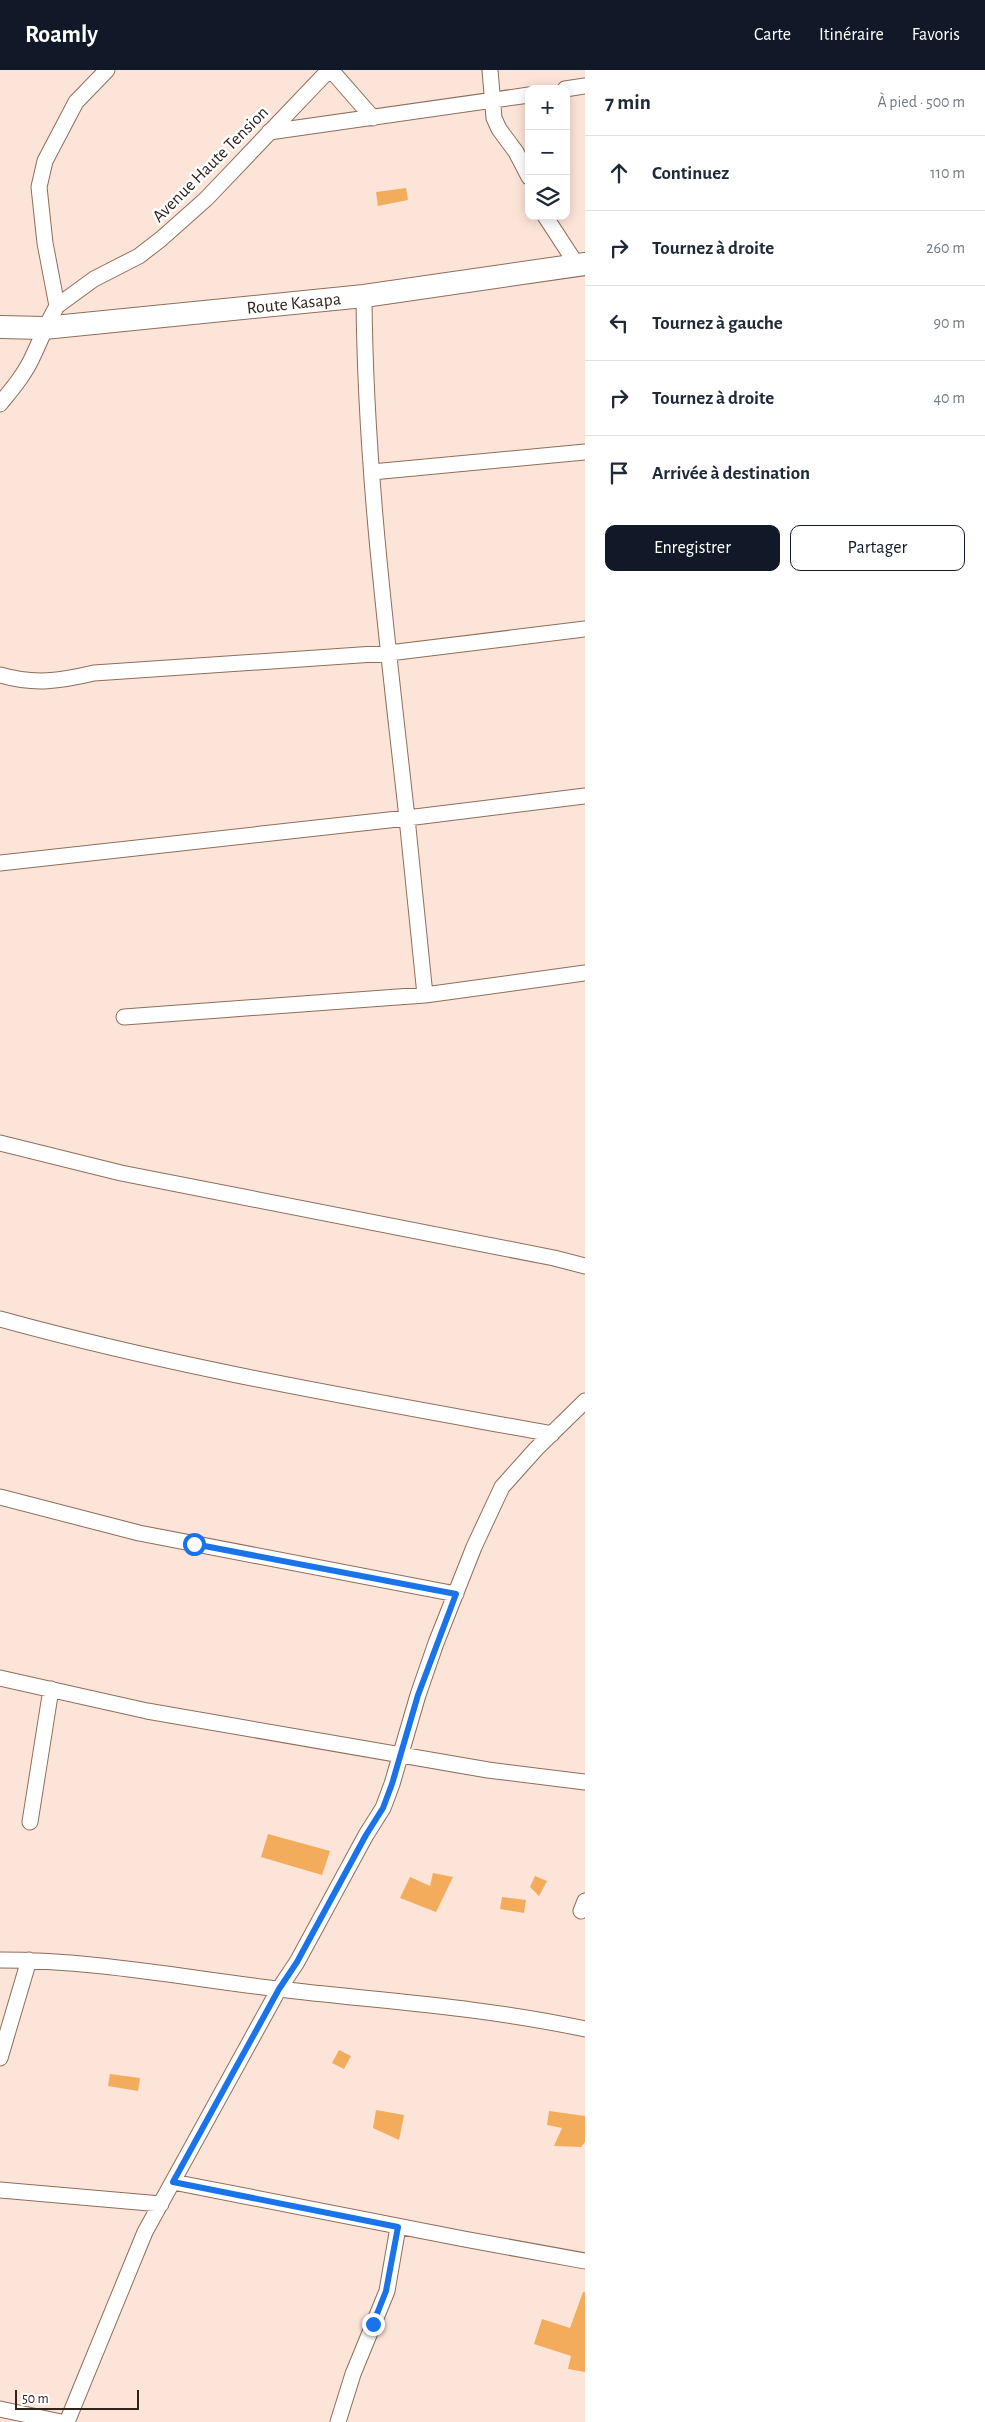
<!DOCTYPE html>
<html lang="fr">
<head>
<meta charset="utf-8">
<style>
  body { margin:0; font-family:"Alegreya Sans",sans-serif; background:#f2f2f3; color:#1f2937 }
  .controls { position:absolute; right:15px; top:15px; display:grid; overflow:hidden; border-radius:10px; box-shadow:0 2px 12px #0003 }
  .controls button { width:45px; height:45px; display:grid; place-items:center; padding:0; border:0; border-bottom:1px solid #e0e1e3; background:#fff; color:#1f2937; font:25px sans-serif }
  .scale { position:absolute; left:15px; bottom:12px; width:124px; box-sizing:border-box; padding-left:5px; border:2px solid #31221a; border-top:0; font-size:14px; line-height:18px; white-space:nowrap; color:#31221a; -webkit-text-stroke:4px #fff; paint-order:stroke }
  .stop { position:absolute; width:15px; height:15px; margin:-11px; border:4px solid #1a73e8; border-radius:50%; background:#fff }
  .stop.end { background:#1a73e8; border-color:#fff; box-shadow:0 1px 5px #0008 }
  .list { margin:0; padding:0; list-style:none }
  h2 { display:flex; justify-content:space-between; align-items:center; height:65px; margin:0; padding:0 20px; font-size:21px }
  h2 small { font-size:16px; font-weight:400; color:#747a83 }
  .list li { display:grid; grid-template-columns:32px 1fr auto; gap:15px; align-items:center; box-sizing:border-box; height:75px; padding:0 20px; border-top:1px solid #e0e1e3 }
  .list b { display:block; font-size:19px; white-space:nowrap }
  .list em { font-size:16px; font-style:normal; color:#747a83 }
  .actions { display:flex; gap:10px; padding:15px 20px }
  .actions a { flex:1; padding:11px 0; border:1px solid #111827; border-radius:10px; text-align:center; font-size:18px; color:#111827 }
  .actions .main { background:#111827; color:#fff }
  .icon { flex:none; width:28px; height:28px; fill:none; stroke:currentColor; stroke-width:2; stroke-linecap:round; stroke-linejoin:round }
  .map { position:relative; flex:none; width:585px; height:2352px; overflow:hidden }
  header { display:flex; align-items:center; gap:30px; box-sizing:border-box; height:70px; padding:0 25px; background:#111827; color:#fff }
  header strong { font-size:24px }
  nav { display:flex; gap:28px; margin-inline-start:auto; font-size:18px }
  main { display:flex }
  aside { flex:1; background:#fff }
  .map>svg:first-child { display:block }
  .building { fill:#f2ac5c }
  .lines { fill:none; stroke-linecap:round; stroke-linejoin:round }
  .minor-casing { stroke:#906d5b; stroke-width:17 }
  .secondary-casing { stroke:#906d5b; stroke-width:24 }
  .minor { stroke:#fff; stroke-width:15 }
  .secondary { stroke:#fff; stroke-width:22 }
  .route { stroke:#1a73e8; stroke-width:6 }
  .labels { text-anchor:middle; stroke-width:5; stroke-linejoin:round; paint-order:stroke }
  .street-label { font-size:18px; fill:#31221a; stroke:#fff }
</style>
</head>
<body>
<header>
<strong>Roamly</strong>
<nav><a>Carte</a><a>Itinéraire</a><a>Favoris</a></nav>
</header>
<main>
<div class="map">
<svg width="585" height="2352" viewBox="0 0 585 2352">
  <rect width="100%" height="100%" fill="#fde4d8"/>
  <path class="building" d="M406,118L408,130L378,136L376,122Z
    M268,1764L330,1781L322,1805L261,1787Z
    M433,1803L453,1807L436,1842L400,1828L410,1807L430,1816Z
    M535,1806L547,1811L539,1826L530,1817Z
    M502,1827L526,1830L524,1843L500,1839Z
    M339,1980L351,1986L344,1999L332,1993Z
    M110,2004L140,2008L138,2021L108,2016Z
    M376,2040L404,2045L399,2070L373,2058Z
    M549,2041L585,2046V2072L581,2077L554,2076L562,2058L547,2055Z
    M583,2222H585V2302L568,2299L571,2286L534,2274L542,2249L570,2258Z"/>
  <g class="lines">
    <g class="minor-casing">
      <path id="minor" d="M331,0L373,48
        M490,0L494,48L499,59L516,82L529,107
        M565,19L585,16
        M269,62L529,25
        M545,146L577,195
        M364,226C365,401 388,575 407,748L585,726
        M57,236L94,209L139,186L161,169L206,129L329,0
        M0,334C12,319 25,304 33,286C41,269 47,253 57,236L45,173L39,117L45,91L76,32L107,0
        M372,402L585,382
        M0,605C35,615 60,611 94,603L389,583L585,559
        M0,793L407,748L425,925
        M124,947L425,925L585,903
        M0,1073L121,1103L554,1188L585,1196
        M0,1249C181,1299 367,1330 552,1364
        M0,1427L139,1463L456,1524
        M0,1608L147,1641L488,1700L585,1712
        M30,1752L51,1619
        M581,1841L585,1831
        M0,1890C93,1890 186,1908 278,1919C380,1931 484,1937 585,1959
        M0,1988L29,1890
        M173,2112L464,2169L585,2191
        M0,2120L161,2134
        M0,2339L61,2352
        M67,2352L145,2162L279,1919L297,1892L366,1765L383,1738L392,1714L418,1625L436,1573L474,1477L502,1417L536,1379L585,1331
        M338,2352L353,2304L387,2221L398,2157"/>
    </g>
    <g class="secondary-casing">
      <g id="secondary">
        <path id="s1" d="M0,257L44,258L364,226L585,194"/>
      </g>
    </g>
    <use href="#minor" class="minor"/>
    <use href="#secondary" class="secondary"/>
  </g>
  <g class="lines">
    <path class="route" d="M194,1474L456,1524L418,1625L392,1714L383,1738L366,1765L297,1892L279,1919L173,2112L398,2157L386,2221L373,2254"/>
  </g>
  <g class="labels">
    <g class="street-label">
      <text transform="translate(210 94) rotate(-45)" y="6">Avenue Haute Tension</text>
      <text dy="6" stroke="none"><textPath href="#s1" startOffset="295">Route Kasapa</textPath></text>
    </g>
  </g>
</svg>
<div class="controls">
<button>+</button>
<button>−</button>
<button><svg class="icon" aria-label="layers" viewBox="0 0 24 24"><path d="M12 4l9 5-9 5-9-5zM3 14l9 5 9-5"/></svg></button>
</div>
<div class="scale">50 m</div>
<div class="stop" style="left:194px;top:1474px"></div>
<div class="stop end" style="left:373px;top:2254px"></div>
</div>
<aside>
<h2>7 min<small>À pied · 500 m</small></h2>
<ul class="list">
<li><svg class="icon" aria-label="ahead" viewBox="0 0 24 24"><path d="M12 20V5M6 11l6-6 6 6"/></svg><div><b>Continuez</b></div><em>110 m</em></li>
<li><svg class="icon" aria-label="right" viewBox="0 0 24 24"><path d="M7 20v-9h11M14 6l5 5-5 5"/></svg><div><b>Tournez à droite</b></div><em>260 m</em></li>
<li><svg class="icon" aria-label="left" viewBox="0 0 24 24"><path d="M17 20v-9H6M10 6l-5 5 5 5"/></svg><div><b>Tournez à gauche</b></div><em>90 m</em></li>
<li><svg class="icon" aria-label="right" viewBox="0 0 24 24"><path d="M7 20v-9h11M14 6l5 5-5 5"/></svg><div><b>Tournez à droite</b></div><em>40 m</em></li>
<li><svg class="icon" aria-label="arrive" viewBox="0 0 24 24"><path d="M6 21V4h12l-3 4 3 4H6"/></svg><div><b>Arrivée à destination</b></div></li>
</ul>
<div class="actions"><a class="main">Enregistrer</a><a>Partager</a></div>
</aside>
</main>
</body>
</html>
